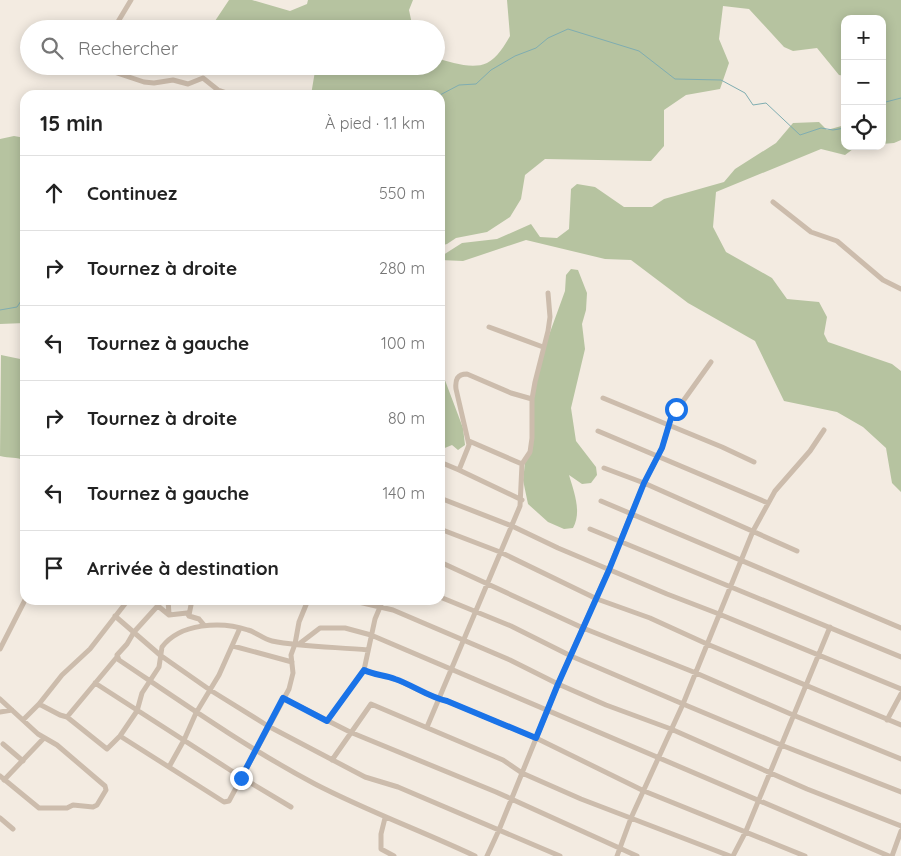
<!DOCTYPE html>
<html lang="fr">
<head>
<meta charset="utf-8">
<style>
  body { margin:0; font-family:Quicksand,sans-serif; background:#f6f6f6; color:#222 }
  .controls { position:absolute; right:15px; top:15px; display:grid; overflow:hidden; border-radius:10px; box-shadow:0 2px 12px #0003 }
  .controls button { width:45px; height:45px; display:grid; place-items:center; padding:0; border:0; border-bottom:1px solid #e0e0e0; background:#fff; color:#222; font:25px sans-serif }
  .stop { position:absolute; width:15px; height:15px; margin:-11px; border:4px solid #1a73e8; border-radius:50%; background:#fff }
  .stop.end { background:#1a73e8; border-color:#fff; box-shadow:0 1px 5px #0008 }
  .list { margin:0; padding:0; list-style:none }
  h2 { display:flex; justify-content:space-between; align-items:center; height:65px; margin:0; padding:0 20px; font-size:21px }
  h2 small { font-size:16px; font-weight:400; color:#767676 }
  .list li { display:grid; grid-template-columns:32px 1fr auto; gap:15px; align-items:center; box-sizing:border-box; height:75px; padding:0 20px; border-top:1px solid #e0e0e0 }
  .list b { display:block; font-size:19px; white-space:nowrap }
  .list em { font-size:16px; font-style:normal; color:#767676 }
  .icon { flex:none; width:28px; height:28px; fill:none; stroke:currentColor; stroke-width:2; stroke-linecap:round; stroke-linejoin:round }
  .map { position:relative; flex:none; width:901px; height:856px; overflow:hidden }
  .search { position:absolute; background:#fff; box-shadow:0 2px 12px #0003; left:20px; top:20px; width:425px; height:55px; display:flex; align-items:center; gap:12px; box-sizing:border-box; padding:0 18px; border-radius:28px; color:#767676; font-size:19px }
  .panel { position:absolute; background:#fff; box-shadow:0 2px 12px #0003; left:20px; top:90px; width:425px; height:515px; border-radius:15px }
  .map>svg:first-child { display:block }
  .green { fill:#b6c3a0 }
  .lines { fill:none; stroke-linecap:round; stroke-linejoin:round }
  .stream { stroke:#7fadb1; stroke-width:1 }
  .minor { stroke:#ccbcac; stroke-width:5 }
  .route { stroke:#1a73e8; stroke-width:6 }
</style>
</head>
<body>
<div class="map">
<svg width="901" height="856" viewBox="0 0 901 856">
  <rect width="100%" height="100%" fill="#f3ebe1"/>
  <path class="green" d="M229,0H252L290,11L307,4L308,0H413L409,10L413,29H212L211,27Z
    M507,0H901V140L894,143L882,144V99L885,96L882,85V19H845V76L839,75L817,48L793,51L784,47L749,9L723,6L719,39L729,63L720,89L686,95L664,110V146L651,161L545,159L525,175L521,199L510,217L487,232L456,238L447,244L440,246V95H311L315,71L313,66H436V58C451,62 472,70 487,63C497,58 505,45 510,36Z
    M819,122L827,130L845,125V146H857L845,155L821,149L716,192L713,227L726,252L772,278L787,299L819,302L827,317L824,334L828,342L892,364L901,371V492L892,483L886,448L863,427L837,412L784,401L755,341L688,303L631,260L605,259L526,240L463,261L440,260V257L462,243L497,239L531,224L540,237L557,238L569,229L571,189L577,184L595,187L624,207H652L664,199L724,182L735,169L776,143L793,123Z
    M14,136L25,138V323L0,324V139Z
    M571,269L578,270L587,293L586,310L582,324L585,349L571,408L576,441L596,467L597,475L591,483L582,484L569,475C574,492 582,512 573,528L564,529L548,522L528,504L523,480L525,463L533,433V398L545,346L565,291L566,275Z
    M1,355L25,360V461C16,456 10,459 0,456Z
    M440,367L463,428L465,445L458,450L452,445L440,450Z"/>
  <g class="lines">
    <path class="stream" d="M440,95L459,85L476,84L491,70L515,56L536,48L548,38L568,29L639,51L675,79L721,80L745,93L753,105L766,103L800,135L821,128L833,130L845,128
      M882,103L901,98
      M0,310L17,307L23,298L25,297"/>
    <path class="minor" d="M116,29V25L131,0
      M106,66L111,71L144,82L154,83L173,80L188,84L203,78L218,90L233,95
      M773,202L811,232L837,241L883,280L901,289
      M489,327L543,347
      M603,398L722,447L754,462
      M598,431L768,503
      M469,441L522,464
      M440,462L459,470L522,500
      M604,468L644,483L797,551
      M459,470L469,445L456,389C455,380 457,374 467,374L511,393L532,399
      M440,498L512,526L558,548L667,594L719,614L901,689
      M601,501L901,628
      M440,529L500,552L597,599L650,618L707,644L901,725
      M590,529L901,657
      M440,562L583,628L696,673L793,715L901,759
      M440,597L511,626L571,656L683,704L781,745L901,792
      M163,600L134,632L127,644L117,655L119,660C183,703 247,748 315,784C367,811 422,831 475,856
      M168,600L169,614
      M350,600L393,610L510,660L558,684L606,705L671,729L807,789L901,826
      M158,606L169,615L187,613L189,616L199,619L204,625
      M189,615L192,600
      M115,616L160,655L210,690L268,726L365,777L398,787L560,856
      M299,644L320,628H345L371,635L889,856
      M233,646L292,662
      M0,649L25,600
      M364,670C374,675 384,675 395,679C413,686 428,697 447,701L536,738L644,791L805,856
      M95,683L241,777L291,807
      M283,698L350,732L496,792L637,856
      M0,699L38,734L57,745L105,786L106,790L97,805L93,807L73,805L67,808H39L0,776
      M39,704L60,715L67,717L107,749L120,736L137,711L142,693L159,667L162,647C180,623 221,621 248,630C256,632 263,639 272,641C302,647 337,647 368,650
      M0,712L12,710
      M67,717L117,657
      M23,720L39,704L62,675L90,649L128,600
      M887,720L901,694
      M327,721L364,670L375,619L383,600
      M427,727L520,506L522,464L530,452L532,438V399L535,382L548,331L550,317L548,293
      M120,736L224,802L229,801L289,689L293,673L291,655L295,644L299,622L308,600
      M3,744L23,761
      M332,760L371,704L503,760L522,773L581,799L730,856
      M169,767L184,740L196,713L219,675L240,628
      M4,780L44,738
      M0,818L13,829
      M385,818L381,834V849L394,856
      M487,856L499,830L558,684L609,569L644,483L662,448L671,418L711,362
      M617,856L631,818L683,704L753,531L775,491L810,451L824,430
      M733,856L746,831L830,627
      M892,856L901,831"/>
  </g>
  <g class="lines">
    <path class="route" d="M241,778L283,698L327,721L364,670C374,675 385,675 395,679C413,685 428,697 447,701L536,738L558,684L609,570L644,483L662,448L671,418L676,409"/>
  </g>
</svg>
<div class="controls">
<button>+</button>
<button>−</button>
<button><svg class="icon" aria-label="locate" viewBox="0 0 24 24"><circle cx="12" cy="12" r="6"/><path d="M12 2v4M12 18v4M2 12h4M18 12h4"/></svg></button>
</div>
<div class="stop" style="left:676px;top:409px"></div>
<div class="stop end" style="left:241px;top:778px"></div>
<div class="search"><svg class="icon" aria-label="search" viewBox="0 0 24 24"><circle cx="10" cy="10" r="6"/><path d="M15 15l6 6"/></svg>Rechercher</div>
<section class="panel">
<h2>15 min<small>À pied · 1.1 km</small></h2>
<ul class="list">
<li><svg class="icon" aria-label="ahead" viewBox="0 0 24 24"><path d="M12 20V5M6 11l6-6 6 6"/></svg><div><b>Continuez</b></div><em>550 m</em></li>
<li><svg class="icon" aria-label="right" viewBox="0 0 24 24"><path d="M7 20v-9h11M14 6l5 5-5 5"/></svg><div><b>Tournez à droite</b></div><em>280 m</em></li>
<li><svg class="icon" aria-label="left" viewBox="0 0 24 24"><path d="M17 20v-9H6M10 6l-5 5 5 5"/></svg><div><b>Tournez à gauche</b></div><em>100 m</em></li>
<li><svg class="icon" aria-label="right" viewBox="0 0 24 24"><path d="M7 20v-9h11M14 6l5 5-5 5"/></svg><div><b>Tournez à droite</b></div><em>80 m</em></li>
<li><svg class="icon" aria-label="left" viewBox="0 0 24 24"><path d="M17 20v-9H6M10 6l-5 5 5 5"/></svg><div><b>Tournez à gauche</b></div><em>140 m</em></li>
<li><svg class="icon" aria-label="arrive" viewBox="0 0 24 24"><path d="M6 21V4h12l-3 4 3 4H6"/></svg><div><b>Arrivée à destination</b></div></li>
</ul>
</section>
</div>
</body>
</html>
